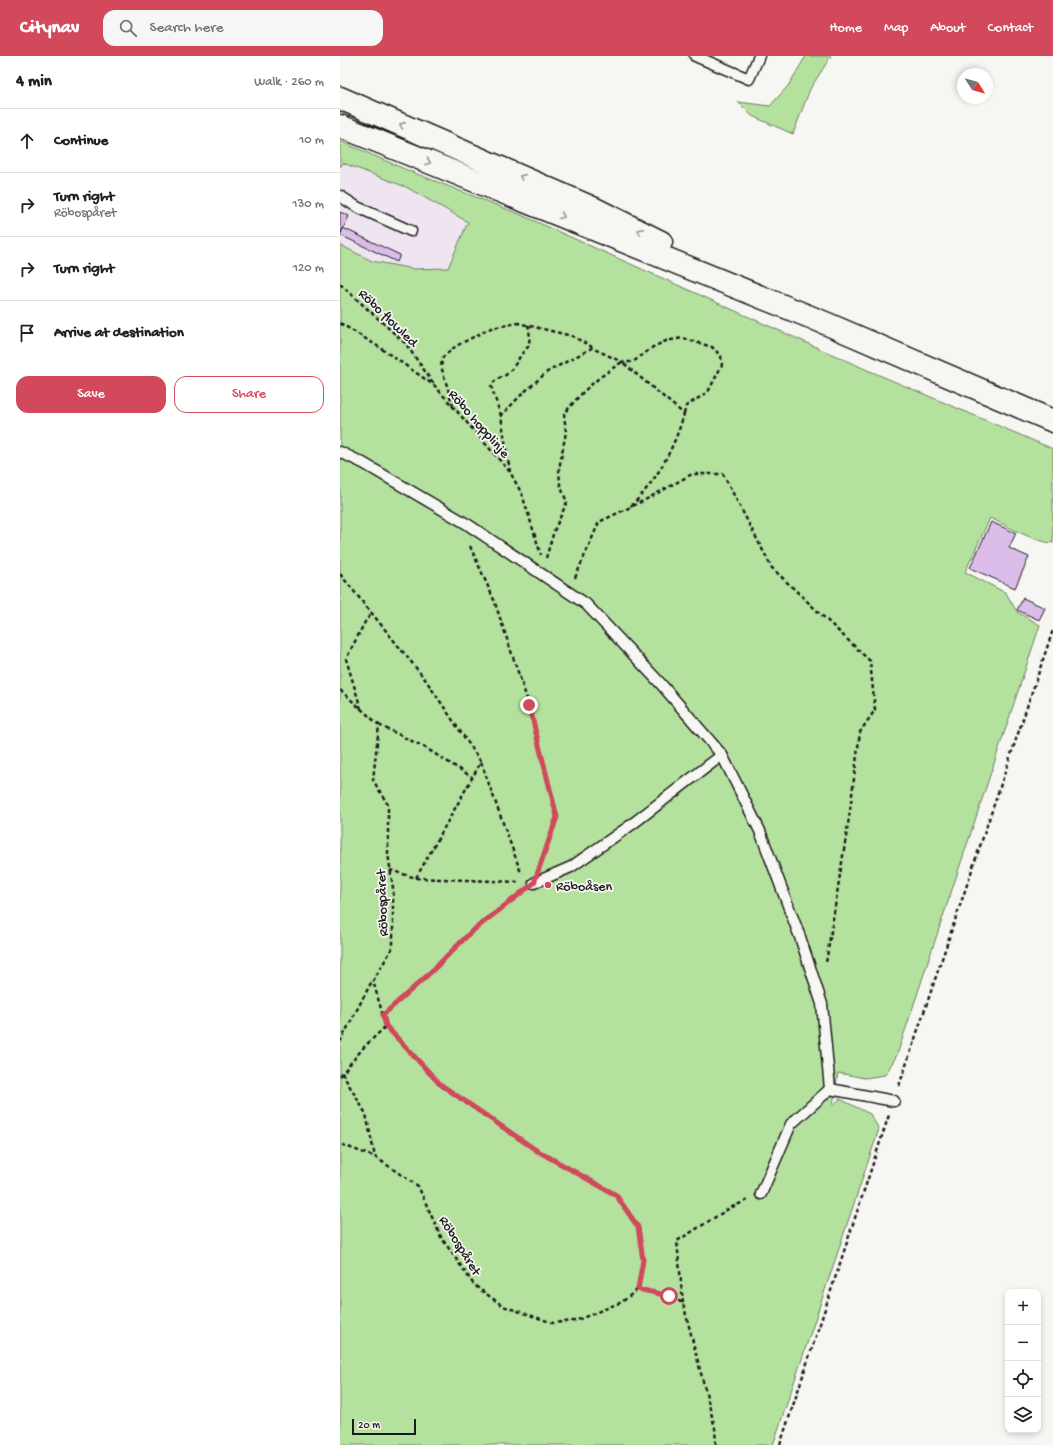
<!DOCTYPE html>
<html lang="en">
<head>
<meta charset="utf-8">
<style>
  body { margin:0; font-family:"Gochi Hand",sans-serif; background:#f6f6f6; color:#202124 }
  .controls { position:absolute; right:12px; bottom:12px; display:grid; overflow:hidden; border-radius:8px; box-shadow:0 2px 6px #0003 }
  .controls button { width:36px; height:36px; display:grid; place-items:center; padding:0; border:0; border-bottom:1px solid #e0e0e0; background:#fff; color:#202124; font:20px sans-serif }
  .compass { position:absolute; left:617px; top:12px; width:36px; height:36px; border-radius:50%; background:#fff; box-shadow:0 2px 6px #0003; rotate:127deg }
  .scale { position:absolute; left:12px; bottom:10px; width:64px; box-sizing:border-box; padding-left:4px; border:2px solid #1c1c1c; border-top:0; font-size:11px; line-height:14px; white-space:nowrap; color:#1c1c1c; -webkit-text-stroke:3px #f6f6f2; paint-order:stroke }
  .stop { position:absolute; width:12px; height:12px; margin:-9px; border:3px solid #d1495b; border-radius:50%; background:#fff }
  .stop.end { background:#d1495b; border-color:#fff; box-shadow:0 1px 4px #0008 }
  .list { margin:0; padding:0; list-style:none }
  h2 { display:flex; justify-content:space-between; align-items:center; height:52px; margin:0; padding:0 16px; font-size:17px }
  h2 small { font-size:13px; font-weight:400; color:#757577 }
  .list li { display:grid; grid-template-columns:26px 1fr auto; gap:12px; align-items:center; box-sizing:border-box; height:64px; padding:0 16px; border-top:1px solid #e0e0e0 }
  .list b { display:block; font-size:15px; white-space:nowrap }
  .list p { margin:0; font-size:13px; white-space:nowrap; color:#757577 }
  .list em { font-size:13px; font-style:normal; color:#757577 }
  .actions { display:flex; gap:8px; padding:12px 16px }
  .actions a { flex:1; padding:9px 0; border:1px solid #d1495b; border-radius:12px; text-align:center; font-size:14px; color:#d1495b }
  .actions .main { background:#d1495b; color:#fff }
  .icon { flex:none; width:22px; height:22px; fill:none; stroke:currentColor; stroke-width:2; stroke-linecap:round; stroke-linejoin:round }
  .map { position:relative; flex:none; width:713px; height:1389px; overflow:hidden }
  header { display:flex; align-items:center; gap:24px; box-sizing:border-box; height:56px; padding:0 20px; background:#d1495b; color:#fff }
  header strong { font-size:19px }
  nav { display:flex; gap:22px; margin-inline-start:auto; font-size:14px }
  .search { width:280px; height:36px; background:#f6f6f6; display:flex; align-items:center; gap:10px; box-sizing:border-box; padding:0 14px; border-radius:12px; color:#757577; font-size:15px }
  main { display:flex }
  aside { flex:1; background:#fff }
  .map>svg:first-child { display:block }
  .built { fill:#eee5f0 }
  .green { fill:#b5e19f; stroke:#687e5e }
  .building { fill:#dcbdea; stroke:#1c1c1c }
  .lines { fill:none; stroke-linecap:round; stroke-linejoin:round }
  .lane-casing { stroke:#1c1c1c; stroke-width:13 }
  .secondary-casing { stroke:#1c1c1c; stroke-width:25 }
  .path { stroke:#1c1c1c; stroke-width:2.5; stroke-dasharray:4 3; stroke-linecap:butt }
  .lane { stroke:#f6f6f2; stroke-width:10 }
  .secondary { stroke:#f6f6f2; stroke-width:22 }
  .oneway { stroke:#949492 }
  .route { stroke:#d1495b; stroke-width:5 }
  .poi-dot { fill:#d1495b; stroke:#f6f6f2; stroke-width:1.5 }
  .labels { text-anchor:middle; stroke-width:3.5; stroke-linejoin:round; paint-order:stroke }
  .street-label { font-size:14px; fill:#1c1c1c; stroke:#f6f6f2 }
  .poi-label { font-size:14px; fill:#1c1c1c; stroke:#f6f6f2; text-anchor:start }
</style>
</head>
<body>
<header>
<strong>Citynav</strong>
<div class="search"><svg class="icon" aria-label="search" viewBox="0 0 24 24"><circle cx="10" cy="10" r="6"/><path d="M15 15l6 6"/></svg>Search here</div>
<nav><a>Home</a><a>Map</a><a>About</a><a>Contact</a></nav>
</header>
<main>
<aside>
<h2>4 min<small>Walk · 260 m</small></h2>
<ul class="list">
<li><svg class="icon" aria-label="ahead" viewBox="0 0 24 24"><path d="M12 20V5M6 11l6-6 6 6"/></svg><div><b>Continue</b></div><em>10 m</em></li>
<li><svg class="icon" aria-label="right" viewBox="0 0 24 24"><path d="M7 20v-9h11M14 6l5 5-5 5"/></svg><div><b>Turn right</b><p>Röbospåret</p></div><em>130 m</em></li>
<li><svg class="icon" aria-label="right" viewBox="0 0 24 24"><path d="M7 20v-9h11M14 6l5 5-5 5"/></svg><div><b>Turn right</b></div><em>120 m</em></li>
<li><svg class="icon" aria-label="arrive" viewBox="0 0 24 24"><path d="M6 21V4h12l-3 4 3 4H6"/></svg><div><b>Arrive at destination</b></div></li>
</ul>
<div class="actions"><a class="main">Save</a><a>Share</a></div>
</aside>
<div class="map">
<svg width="713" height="1389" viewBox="0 0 713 1389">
  <rect width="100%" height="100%" fill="#f6f6f2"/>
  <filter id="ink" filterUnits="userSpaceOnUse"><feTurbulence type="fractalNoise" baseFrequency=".025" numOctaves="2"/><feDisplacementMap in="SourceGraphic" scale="8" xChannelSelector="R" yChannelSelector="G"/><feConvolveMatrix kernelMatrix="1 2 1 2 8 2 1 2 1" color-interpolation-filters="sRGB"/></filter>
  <g filter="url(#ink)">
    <path class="built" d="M3,106L66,131L128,166L108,212L74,213L32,205L0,189V111Z"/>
    <path class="green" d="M466,0H491L470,33L453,78L412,60L398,46L430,50L448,30Z
      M0,85L67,114L179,158L525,313L713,393V487C695,486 667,470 650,462L625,516L666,537L677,556L700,569L557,999L545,1019L525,1022L498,1017L493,1049L500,1043L530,1058L539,1073L433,1389H0V189L32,205L74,213L108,212L128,166L66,131L3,107L0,111Z"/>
    <path class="building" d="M0,156L9,160L0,179Z
      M3,172L60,199L57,206L0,179Z
      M651,466L676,477L669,492L689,501L675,532L630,512Z
      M683,542L705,552L699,564L677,554Z"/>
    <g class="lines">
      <g class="lane-casing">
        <path id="lane" d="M355,0L409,23L419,0
          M0,140L17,151L71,175
          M0,396L23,407L127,468L246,548L321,628L382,699L420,775L460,881L482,948L490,1033
          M194,827L231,811L291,769L382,699
          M421,1138L451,1068L490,1033L554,1045"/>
      </g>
      <g class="secondary-casing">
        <path id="secondary" d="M0,42L255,153L321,186
          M0,70L485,267L713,365"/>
      </g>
      <path class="path" d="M0,228L65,287L94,328
        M0,267L39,291L95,330L170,416L182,438L201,499
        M113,350L101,310L103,301L116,290L151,272L178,267L232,280L252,291
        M161,360L151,330C159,318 161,324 168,317C176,310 179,299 188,291L190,281L188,268
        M170,416L161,360L182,338L207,316L252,292L282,306H293L313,291L326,285L342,282L372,291L381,300L382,309L368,336L346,350L344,358
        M130,490L154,544L189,649L217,761L201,806
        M206,502L214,475L227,446L220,429L219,413L226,376L224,358C244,333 256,323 282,306L344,358C334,393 316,426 290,451
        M0,518L85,623L141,706L76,822L50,814
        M235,522L259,466L305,444L352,418H383L432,512L530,605L535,654L520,676L509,762L486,907
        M0,634L39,669L33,724L48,749V797L53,832V891L33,925L46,970L100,1029L196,1094L276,1139L298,1171L303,1204L298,1233L282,1246L235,1265L213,1267L163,1250L134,1229L101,1181L78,1130L35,1101L0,1088
        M21,653L6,603L25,566L32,557
        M39,669L84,691L132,721
        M141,706L180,814L183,817
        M76,822L179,826
        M43,959L90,917L131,876L182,836
        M0,986L32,925
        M2,1017L26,1058L35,1101
        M0,1020L24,991L46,970
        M559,1030L713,574
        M298,1233L329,1240L343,1247L375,1372L376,1389
        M343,1247L337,1185L390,1152L408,1144
        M440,1389L549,1059"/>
      <use href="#lane" class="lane"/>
      <use href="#secondary" class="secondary"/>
    </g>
    <defs><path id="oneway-chevron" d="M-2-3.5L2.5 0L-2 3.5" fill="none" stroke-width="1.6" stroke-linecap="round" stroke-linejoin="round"/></defs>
    <g class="oneway">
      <use href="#oneway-chevron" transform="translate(62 69) rotate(-156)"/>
      <use href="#oneway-chevron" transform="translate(88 106) rotate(22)"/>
      <use href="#oneway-chevron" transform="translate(182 121) rotate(-156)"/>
      <use href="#oneway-chevron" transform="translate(222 160) rotate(22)"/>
      <use href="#oneway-chevron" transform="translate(300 175) rotate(-154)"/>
    </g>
  </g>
  <g class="lines" filter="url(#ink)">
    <path class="route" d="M189,649L217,761L194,827L131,876L90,917L43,959L46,970L100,1028L196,1094L276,1139L298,1171L303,1204L298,1233L329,1240"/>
  </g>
  <circle class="poi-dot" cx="208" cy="829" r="4"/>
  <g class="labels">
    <g class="street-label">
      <text transform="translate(49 261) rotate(44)" y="5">Röbo flowled</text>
      <text transform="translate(140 367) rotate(49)" y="5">Röbo hopplinje</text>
      <text transform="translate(41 847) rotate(-92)" y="5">Röbospåret</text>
      <text transform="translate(121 1189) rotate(58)" y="5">Röbospåret</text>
    </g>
    <g class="poi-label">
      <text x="216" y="834">Röboåsen</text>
    </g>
  </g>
</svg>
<div class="controls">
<button>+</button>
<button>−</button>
<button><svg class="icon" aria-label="locate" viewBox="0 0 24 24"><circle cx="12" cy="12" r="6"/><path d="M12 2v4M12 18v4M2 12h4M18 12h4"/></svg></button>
<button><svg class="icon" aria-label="layers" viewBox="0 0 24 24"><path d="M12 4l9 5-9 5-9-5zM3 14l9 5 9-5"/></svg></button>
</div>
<svg class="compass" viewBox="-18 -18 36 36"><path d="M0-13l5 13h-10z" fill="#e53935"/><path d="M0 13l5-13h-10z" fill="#757577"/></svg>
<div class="scale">20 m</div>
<div class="stop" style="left:329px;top:1240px"></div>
<div class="stop end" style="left:189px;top:649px"></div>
</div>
</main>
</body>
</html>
